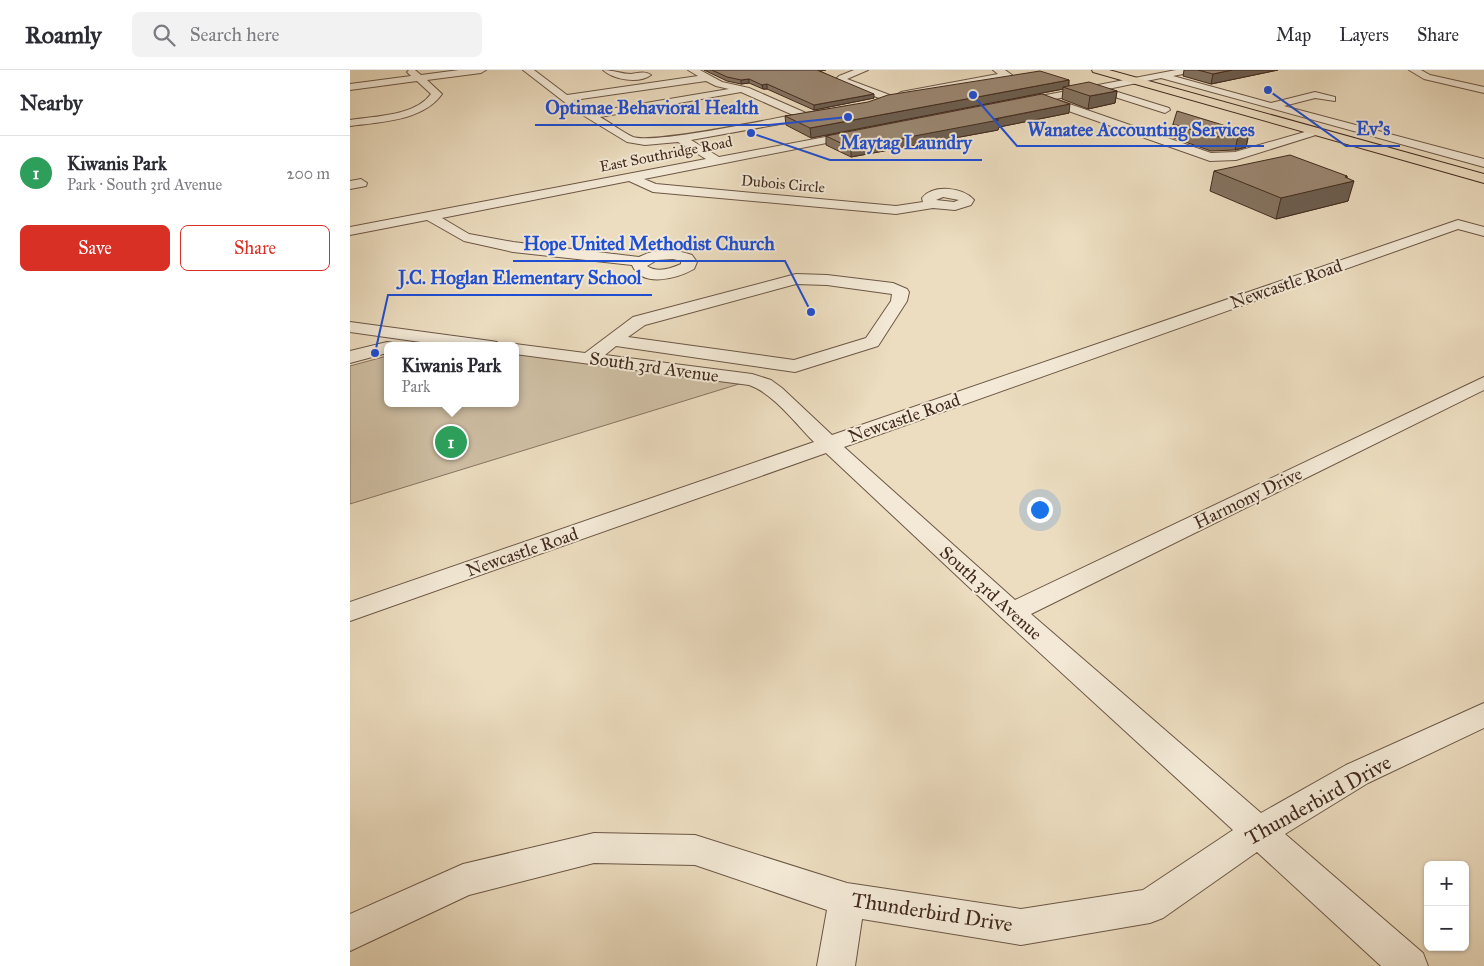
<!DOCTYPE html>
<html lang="en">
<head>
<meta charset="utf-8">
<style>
  body { margin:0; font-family:"IM FELL Great Primer",serif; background:#f2f2f3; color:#2b2b33 }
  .controls { position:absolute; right:15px; bottom:15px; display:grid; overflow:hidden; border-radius:8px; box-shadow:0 1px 4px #0004 }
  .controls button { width:45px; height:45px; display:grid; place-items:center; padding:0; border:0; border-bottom:1px solid #e1e1e2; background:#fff; color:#2b2b33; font:25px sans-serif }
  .you { position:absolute; left:689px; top:439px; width:18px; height:18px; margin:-12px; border:4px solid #fff; border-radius:50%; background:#1a73e8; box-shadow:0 0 0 8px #1a73e833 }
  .badge { display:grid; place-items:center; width:32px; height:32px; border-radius:50%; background:#d93025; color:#fff; font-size:16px; font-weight:700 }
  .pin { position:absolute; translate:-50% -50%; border:2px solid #fff; box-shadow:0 1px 5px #0006 }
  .popup { position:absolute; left:34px; top:272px; width:135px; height:65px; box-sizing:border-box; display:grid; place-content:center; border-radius:8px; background:#fff; filter:drop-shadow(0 1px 4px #0005); font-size:16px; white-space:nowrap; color:#7c7c81 }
  .popup b { font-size:19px; color:#2b2b33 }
  .popup::after { content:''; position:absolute; left:50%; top:100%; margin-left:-10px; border:10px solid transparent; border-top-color:#fff }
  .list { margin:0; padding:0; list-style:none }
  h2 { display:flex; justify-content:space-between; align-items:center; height:65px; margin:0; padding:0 20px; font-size:21px }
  h2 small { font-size:16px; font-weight:400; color:#7c7c81 }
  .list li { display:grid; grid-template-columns:32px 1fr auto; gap:15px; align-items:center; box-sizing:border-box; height:75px; padding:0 20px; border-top:1px solid #e1e1e2 }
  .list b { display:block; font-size:19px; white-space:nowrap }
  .list p { margin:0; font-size:16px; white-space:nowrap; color:#7c7c81 }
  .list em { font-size:16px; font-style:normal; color:#7c7c81 }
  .actions { display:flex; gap:10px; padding:15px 20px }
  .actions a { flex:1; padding:11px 0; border:1px solid #d93025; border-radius:8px; text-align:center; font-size:18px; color:#d93025 }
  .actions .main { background:#d93025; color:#fff }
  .icon { flex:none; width:28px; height:28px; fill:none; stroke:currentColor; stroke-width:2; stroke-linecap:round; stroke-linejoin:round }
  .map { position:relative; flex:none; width:1134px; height:896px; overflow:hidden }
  header { display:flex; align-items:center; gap:30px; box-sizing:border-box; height:70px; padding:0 25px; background:#fff; border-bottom:1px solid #e1e1e2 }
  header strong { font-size:24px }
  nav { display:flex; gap:28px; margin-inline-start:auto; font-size:18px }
  .search { width:350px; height:45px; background:#f2f2f3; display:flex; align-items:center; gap:12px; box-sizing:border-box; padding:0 18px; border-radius:8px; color:#7c7c81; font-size:19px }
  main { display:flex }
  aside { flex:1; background:#fff }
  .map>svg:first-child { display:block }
  .green { fill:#cfbfa4; stroke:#887461 }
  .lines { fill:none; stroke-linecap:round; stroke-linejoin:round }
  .minor-casing { stroke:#6c5746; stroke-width:2 }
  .major-casing { stroke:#422a1e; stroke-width:2 }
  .minor { fill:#f3e9d6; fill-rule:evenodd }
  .major { fill:#ecddc0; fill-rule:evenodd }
  .wall { fill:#847462; stroke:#422a1e }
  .shaded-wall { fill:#6c5e50; stroke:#422a1e }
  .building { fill:#9a8772; stroke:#422a1e }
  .labels { text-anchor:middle; stroke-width:4; stroke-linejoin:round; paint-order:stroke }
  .far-street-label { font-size:15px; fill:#422a1e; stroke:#f3e9d6 }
  .street-label { font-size:18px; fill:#422a1e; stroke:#f3e9d6 }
  .near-street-label { font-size:21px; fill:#422a1e; stroke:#f3e9d6 }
  .leader { fill:none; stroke:#1d4ed8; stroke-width:2 }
  .callout-dot { fill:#1d4ed8; stroke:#f3e9d6; stroke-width:2 }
  .callout-label { font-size:19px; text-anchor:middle; font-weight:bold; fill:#1d4ed8; stroke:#f3e9d6; stroke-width:4; stroke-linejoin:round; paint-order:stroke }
</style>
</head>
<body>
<header>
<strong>Roamly</strong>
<div class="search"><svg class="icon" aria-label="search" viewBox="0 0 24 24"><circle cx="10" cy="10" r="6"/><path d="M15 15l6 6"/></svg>Search here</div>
<nav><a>Map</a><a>Layers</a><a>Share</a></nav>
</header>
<main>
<aside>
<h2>Nearby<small></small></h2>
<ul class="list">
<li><span class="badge" style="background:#2e9e5b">1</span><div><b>Kiwanis Park</b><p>Park · South 3rd Avenue</p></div><em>200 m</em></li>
</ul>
<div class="actions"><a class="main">Save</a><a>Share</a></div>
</aside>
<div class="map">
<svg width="1134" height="896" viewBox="0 0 1134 896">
  <rect width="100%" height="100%" fill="#ecddc0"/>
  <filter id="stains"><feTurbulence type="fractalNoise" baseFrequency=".004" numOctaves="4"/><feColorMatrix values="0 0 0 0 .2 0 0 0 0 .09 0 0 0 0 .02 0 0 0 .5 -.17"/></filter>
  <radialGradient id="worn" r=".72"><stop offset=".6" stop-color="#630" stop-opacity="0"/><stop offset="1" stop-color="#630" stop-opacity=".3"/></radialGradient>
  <path class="green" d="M165,279L402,310L0,434V296L37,286V333H165Z"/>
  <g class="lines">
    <g class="minor-casing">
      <path id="minor" d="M59,0H65L71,5L109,0H136L131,3L77,10L92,24C73,51 30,52 0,56V50C25,46 65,46 81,24L67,11L0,20V14L61,6L57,2Z
        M173,0H184L217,25L348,6L338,0H350L372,12L399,18L456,43L480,39L485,42L480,45L341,70L369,87L507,61L513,64L507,67L294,109L306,114L546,136L573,132L572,128C583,114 613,117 624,130L621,135L605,140L583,138L546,144L303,122L279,111L92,148L119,164L163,172L289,187C307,178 324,179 342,185L347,192L344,199C326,209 292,218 282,195L163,182L114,171L77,150L0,165V157L356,89L328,72L295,75L277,72L226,41ZM356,11L366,16L379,19L242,42L224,30ZM391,22L443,45C416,50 303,74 283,67C272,62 261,53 250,47ZM593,127L609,130L604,132L586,130ZM323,189L331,191V194C320,199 307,203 297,196L307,190Z
        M253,0C263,0 272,4 281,4C288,3 295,1 301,5C289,14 264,10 253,0Z
        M504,0H518L497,9L545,27V31H537L490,13L487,8L489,6Z
        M643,0H655L662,5L657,8L551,28L546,25L551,22L648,4Z
        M826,0H845L843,2L823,6L921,33L965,22L985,27V31L965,28L934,36L1134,89V97L811,8L758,19L819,38L820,40L815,43L746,21L705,29L861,83L885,82L965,59L971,62L969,64L886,90L860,91L693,32L670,36L665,33L670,30Z
        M1059,0H1071L1080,5L1134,17V23L1074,9Z
        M11,109L17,113L16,116L0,119V111Z
        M1108,150L1134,157V166L1108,159L494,377L665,530L1134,307V320L681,544L911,743L996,695L1134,633V658L1018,713L935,764L1073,883L1078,896H1031L907,782L813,848L800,853L671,875L512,849L505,896H467L477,840L345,795L244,793L119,825L0,881V844L113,794L244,763L345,765L497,813L671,839L793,820L883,760L653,549L476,383L0,551V532L464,372C446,354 423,323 399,315L165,284V276L159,275L165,274L235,283L283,247L446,204L477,205L543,213L557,219L559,222L557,231L528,276L445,302L266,276L255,285L402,304L421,310L432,318L482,365ZM446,214L477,215L542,224L541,231L516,268L444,290L278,267L295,255Z
        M0,252L141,271L147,272L150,276H99L0,262Z
        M37,272L43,273L45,276H37V283L0,293V281Z"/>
    </g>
    <g class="major-casing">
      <path id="major" d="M742,0H759L1134,104V113L743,2Z"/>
    </g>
    <use href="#minor" class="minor"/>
    <use href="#major" class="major"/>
  </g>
  <path class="wall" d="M354,0H476L470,1L524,28L464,40L417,19H413L399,13L391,14L377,11Z
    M834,0H928L861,14L833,6Z
    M719,10V16L767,21L765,33L738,39L712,29L713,19L461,68L436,55L435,46Z
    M719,43L649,57L648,60L501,87L476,75V66Z
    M823,54L899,63L896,77L885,80L861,81L821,67Z
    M864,101L997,106L998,131L926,149L860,121Z"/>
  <path class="shaded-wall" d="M882,0H928L861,14L863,4Z
    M399,9V13L391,14V10Z
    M719,10L718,18L713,17V19L461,68L460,58Z
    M417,14V19H413L412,15Z
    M767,21L765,33L738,39L740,26Z
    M524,24V28L464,40V35Z
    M720,34L719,43L649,57L648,60L501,87V78Z
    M899,63L896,77L885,80L888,66Z
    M997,106L995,113L1004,111L998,131L926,149L931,128Z"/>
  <path class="building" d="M362,0H467L524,24L464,35L417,14L412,15L399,9L391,10L377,7Z
    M848,0H882L863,4Z
    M690,1L719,10L460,58L435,46L518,32L538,25Z
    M739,12L767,21L740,26L713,17Z
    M692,24L720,34L644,49L649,50L501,78L476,66Z
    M827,41L899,63L888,66L864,67L823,54Z
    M940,85L997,106L995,107L1004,111L931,128L864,101Z"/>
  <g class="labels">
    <g class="far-street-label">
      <text transform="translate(316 84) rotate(-11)" y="5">East Southridge Road</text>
      <text transform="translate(433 114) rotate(5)" y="5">Dubois Circle</text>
    </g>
    <g class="street-label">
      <text transform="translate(936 214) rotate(-19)" y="6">Newcastle Road</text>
      <text transform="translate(304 297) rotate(8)" y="6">South 3rd Avenue</text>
      <text transform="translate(554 348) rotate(-19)" y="6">Newcastle Road</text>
      <text transform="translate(898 428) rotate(-26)" y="6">Harmony Drive</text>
      <text transform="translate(172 482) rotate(-19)" y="6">Newcastle Road</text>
      <text transform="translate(641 523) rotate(42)" y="6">South 3rd Avenue</text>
    </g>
    <g class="near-street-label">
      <text transform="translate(968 730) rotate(-29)" y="7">Thunderbird Drive</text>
      <text transform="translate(582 842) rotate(9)" y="7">Thunderbird Drive</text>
    </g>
  </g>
  <path class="leader" d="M498 47L419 55H185M918 20L996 76H1050M623 25L667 76H914M401 63L480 90H632M461 242L435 191H163M25 283L38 225H302"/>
  <g class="callout-dot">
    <circle cx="498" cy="47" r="5"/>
    <circle cx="918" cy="20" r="5"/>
    <circle cx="623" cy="25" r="5"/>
    <circle cx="401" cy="63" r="5"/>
    <circle cx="461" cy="242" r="5"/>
    <circle cx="25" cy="283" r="5"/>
  </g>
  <g class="callout-label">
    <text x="302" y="44">Optimae Behavioral Health</text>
    <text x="1023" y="65">Ev's</text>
    <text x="791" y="66">Wanatee Accounting Services</text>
    <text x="556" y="79">Maytag Laundry</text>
    <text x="299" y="180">Hope United Methodist Church</text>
    <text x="170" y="214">J.C. Hoglan Elementary School</text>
  </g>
  <rect width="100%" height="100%" filter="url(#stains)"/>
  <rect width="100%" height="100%" fill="url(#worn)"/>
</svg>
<div class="controls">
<button>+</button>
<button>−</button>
</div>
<div class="you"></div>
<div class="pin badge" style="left:101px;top:372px;background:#2e9e5b">1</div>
<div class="popup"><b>Kiwanis Park</b>Park</div>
</div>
</main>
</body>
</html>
